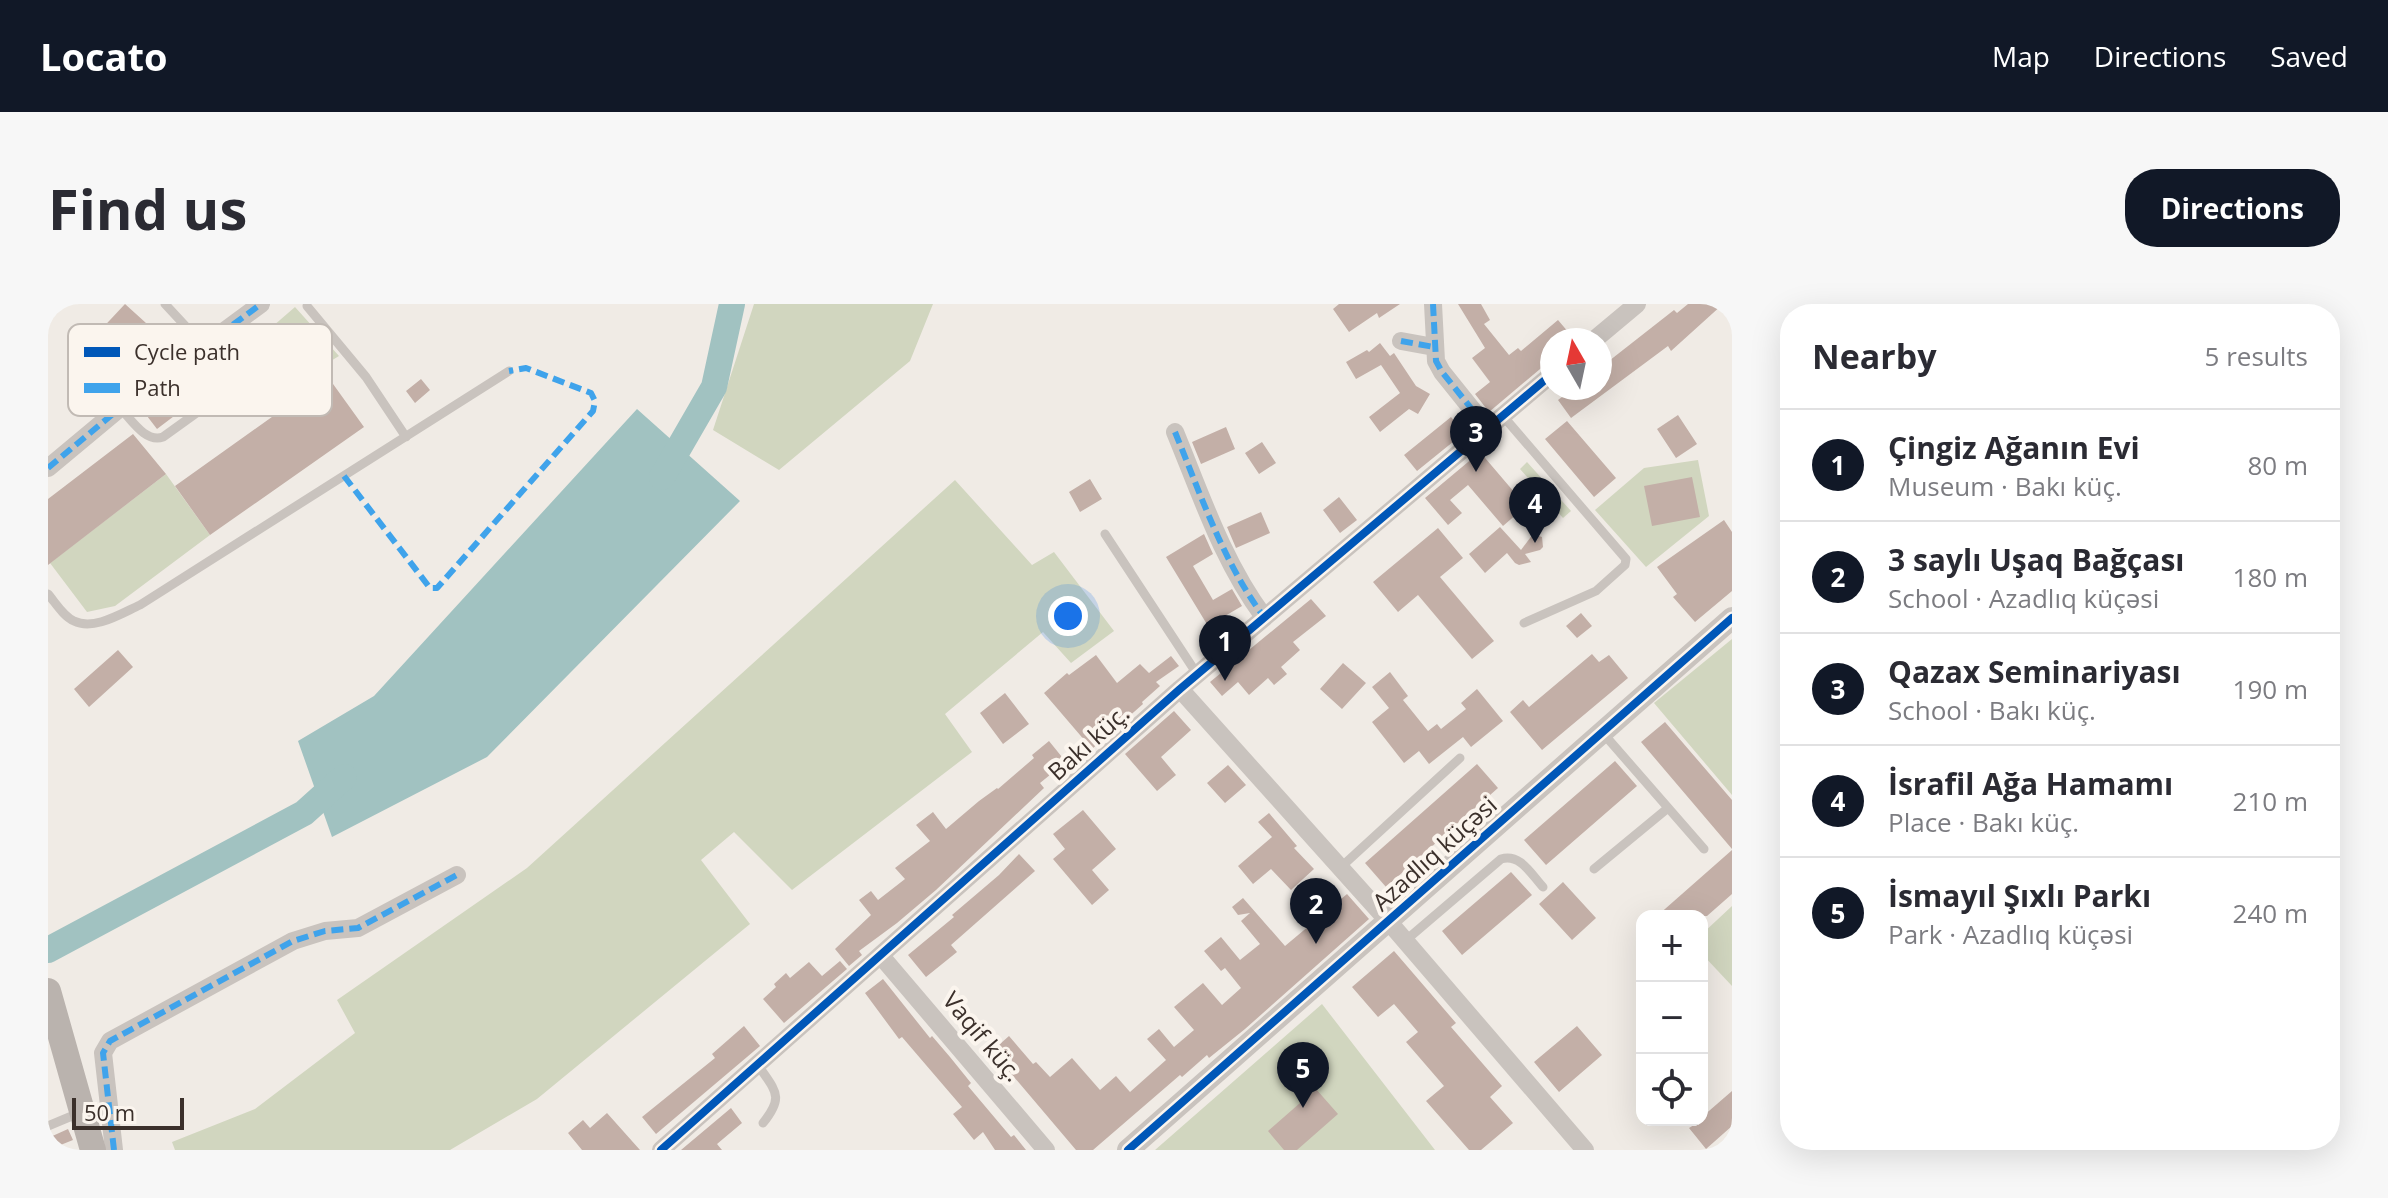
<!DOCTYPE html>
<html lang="en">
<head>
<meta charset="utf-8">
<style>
  body { margin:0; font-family:"Open Sans",sans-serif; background:#f7f7f7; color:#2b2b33 }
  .controls { position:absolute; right:24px; bottom:24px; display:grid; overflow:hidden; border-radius:16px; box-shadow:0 8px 32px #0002 }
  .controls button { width:72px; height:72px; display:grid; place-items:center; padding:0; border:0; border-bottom:2px solid #e1e1e2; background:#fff; color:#2b2b33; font:40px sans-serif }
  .compass { position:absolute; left:1492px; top:24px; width:72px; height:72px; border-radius:50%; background:#fff; box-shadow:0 8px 32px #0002; rotate:351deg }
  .scale { position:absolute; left:24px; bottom:20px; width:112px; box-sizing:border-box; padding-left:8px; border:4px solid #3b302b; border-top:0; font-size:22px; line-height:28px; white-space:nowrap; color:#3b302b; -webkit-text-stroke:6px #fbf5ee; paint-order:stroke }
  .you { position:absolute; left:1020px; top:312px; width:28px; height:28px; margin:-20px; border:6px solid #fff; border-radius:50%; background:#1a73e8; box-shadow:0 0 0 12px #1a73e833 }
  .badge { display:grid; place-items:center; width:52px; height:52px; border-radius:50%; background:#111827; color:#fff; font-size:26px; font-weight:700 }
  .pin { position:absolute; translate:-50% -66px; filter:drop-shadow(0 2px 4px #0008) }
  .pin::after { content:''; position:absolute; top:42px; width:28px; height:24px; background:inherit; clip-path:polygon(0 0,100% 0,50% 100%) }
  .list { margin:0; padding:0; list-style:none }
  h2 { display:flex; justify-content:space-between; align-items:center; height:104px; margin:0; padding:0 32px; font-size:34px }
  h2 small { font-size:26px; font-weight:400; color:#7c7c81 }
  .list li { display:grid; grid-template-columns:52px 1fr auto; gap:24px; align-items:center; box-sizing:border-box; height:112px; padding:0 32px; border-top:2px solid #e1e1e2 }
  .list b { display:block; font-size:30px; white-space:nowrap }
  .list p { margin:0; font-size:26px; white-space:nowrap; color:#7c7c81 }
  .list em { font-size:26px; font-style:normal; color:#7c7c81 }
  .icon { flex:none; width:44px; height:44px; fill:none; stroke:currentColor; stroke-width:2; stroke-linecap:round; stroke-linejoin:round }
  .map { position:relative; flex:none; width:1684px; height:846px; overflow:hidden; border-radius:32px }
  header { display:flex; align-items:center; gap:48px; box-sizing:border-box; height:112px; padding:0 40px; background:#111827; color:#fff }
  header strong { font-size:38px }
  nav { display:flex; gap:44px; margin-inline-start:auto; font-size:28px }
  .intro { display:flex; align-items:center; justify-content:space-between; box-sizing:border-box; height:192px; padding:0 48px }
  h1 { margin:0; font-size:56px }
  .button { padding:20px 36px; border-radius:32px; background:#111827; color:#fff; font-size:28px; font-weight:700 }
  main { display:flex; gap:48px; padding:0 48px }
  aside { flex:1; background:#fff; border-radius:32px; box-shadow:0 8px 32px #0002 }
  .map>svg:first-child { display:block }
  .green { fill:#d1d6bf }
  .water { fill:#a1c2c1 }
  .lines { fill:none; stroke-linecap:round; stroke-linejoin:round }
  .river { stroke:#a1c2c1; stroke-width:26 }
  .building { fill:#c3afa7 }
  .service { stroke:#c9c3be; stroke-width:9 }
  .minor { stroke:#c9c3be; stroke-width:18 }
  .tertiary { stroke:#c9c3be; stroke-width:22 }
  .secondary { stroke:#bab3ae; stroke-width:26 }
  .quiet { stroke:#3fa3eb; stroke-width:6; stroke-dasharray:12 6; stroke-linecap:butt }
  .cycleway-casing { stroke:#fbf5ee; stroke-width:13 }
  .cycleway { stroke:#0057b8; stroke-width:8 }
  .labels { text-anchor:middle; stroke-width:8; stroke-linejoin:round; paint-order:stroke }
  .street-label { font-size:24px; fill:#3b302b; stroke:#fbf5ee }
  .key { fill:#fbf5ee; stroke:#c1bab4; stroke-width:2 }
  .key-label { font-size:22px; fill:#3b302b }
</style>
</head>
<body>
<header>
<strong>Locato</strong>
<nav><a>Map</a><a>Directions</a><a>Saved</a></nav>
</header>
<div class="intro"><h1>Find us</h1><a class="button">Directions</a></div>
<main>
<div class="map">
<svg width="1684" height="846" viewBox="0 0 1684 846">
  <rect width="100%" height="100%" fill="#f0ebe5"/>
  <path class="green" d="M706,0H885L862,57L731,166L665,126Z
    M247,3L291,52L245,80L210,35Z
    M1650,156L1661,212L1598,263L1547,206L1596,164Z
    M1479,158L1523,207L1515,214L1472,165Z
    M118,170L162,231L67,302L39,308L2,259Z
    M907,176L984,261L1006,248L1066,327L1023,359L995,328L897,410L924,448L744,586L686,528L653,556L702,620L489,795L402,846H127L124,838L207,805L307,729L289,696L479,564Z
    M1684,335V491L1606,399Z
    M1684,602V682L1654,650V630Z
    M1274,700L1387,846H1107Z"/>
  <path class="water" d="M589,105L692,197L439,453L284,533L250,437L326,392Z"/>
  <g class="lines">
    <path class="river" d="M614,173L666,83L684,0
      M0,646L256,509L296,473"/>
  </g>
  <path class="building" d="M77,0L98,19L68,51L47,32Z
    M1291,0H1352L1331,14L1329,9L1301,28L1285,5Z
    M1410,0H1433L1442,16L1436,20L1461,51L1470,44L1473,47L1510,16L1527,36H1504V55L1441,108L1427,90L1442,78L1424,54L1437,44Z
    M1640,0H1675L1623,47L1620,42L1523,114L1510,96L1526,84H1552V64L1626,6L1629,9Z
    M1332,39L1342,52L1346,49L1368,82L1382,90L1370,110L1361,105L1332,128L1321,113L1352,89L1333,61L1308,75L1298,58L1319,46L1321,48Z
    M157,68L167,81L109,125L99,112Z
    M280,73L316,123L162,231L127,182Z
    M373,75L382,86L367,99L358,87Z
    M1630,111L1649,140L1628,154L1609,125Z
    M1403,113L1416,129L1369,167L1356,151Z
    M1519,117L1568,174L1546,193L1497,135Z
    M1178,123L1187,145L1153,160L1144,138Z
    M85,130L118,170L0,261V195Z
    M1214,138L1228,159L1211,170L1197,149Z
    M1432,148L1478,202L1455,222L1420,181L1402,196L1414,209L1400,221L1377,194Z
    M1644,173L1652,213L1604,222L1596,182Z
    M1042,175L1054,195L1032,208L1021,188Z
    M1291,193L1309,216L1292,229L1275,206Z
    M1213,208L1222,229L1188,244L1179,223Z
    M1676,216L1684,228V287L1647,318L1625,293L1629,290L1609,263Z
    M1452,223L1473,246L1485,230L1494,233L1495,243L1492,246L1477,250L1483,258L1471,261L1467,259L1459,249L1437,269L1421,250Z
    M1390,224L1415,254L1392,273L1446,337L1424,355L1370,291L1350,308L1325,278Z
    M1156,230L1165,250L1145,262L1165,296L1184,285L1194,302L1160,322L1118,253Z
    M1263,295L1278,312L1245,338L1252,346L1233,363L1239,370L1226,381L1220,374L1201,391L1190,378L1174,392L1162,378Z
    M1533,309L1544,322L1529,334L1518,322Z
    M70,346L85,363L41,403L26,385Z
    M1544,350L1551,358L1561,351L1580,374L1494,446L1462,408L1475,396L1481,403Z
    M1048,351L1069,379L1092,360L1101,369L1123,352L1131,362L1108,378L1112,382L1094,398L1095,400L1044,445L996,389L1019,369L1021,371Z
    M1295,359L1318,379L1294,405L1272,385Z
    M1342,368L1360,392L1355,396L1380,427L1389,420L1393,425L1418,405L1413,399L1429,385L1455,417L1423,443L1415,433L1381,460L1371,447L1356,459L1324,418L1341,404L1324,383Z
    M957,389L981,420L955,440L932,409Z
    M1126,407L1143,426L1113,453L1128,471L1109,487L1077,450Z
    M1617,418L1684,496V545L1593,438Z
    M1001,437L1018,458L992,479L996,484L888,586L849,619L811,647L814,651L801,662L787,645L823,611L811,596L823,587L830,596L857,575L847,564L882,537L868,521L885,508L898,525L931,497L949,484L950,485L986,454L984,451Z
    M1567,457L1589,482L1498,561L1476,536Z
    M1429,460L1450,484L1338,583L1317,559Z
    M1180,461L1198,481L1177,499L1159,479Z
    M1035,506L1068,545L1044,566L1061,586L1044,601L1005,555L1017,545L1005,530Z
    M1221,509L1249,542L1246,544L1266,565L1243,586L1223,565L1205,580L1190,562L1224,533L1210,518Z
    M1684,546V590L1659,612H1609Z
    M971,550L987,567L903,641L909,648L878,673L860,651L906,613L904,611L951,571Z
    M1463,568L1484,591L1414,651L1394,627Z
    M1515,578L1548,614L1524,636L1491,600Z
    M1299,590L1321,615L1197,725L1161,754L1159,751L1134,773L1132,771L1045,846H1028L944,747L961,732L985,760L988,758L1002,773L1024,754L1052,786L1068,772L1082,788L1118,756L1099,735L1111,725L1126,743L1146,726L1126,703L1155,679L1174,701L1193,684L1177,664L1173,667L1156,647L1173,633L1192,656L1212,640L1193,617L1202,609L1190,611L1184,603L1195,594L1237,642Z
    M1346,647L1408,719L1403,723L1454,782L1442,793L1465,819L1433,846H1421L1378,797L1396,782L1358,738L1370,728L1346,700L1330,713L1304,683Z
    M792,657L799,665L736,719L715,695L728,683L726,680L738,669L742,674L761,658L774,672Z
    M835,675L882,734L884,732L902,753L923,779L920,782L963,833L966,831L978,846H947L935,828L926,836L905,810L914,803L854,733L851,735L817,689Z
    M696,722L712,742L608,830L594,813L667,754L664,750Z
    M1529,722L1554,751L1511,788L1486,758Z
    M1268,785L1290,810L1249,846H1236L1220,827Z
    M1684,787V822L1658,845L1641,824L1654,816V813Z
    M683,804L694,819L669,840L674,846H633Z
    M559,809L592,846H534L520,829L535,816L542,824Z
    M20,825L25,836L0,846V834Z"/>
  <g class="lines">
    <path class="service" d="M117,0L156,42
      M259,2L318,73L358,133
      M72,104C83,115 97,139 115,133L172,92
      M1455,112L1578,255L1577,261L1548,287L1476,319
      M1057,230L1149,370
      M0,290C7,298 15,312 26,317C46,327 74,309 92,301L461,67
      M1554,428L1656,545
      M1292,564L1412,454
      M1546,565L1620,504
      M1357,637L1453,555C1472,549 1483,570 1495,583
      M710,761C727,787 737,792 715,819
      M0,822L31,809"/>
    <path class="minor" d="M1385,0L1388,57L1394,68L1439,124
      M1546,36L1589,0
      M1353,37L1386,43
      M1127,128C1153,191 1175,258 1216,313
      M0,164L72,104L213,0
      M1132,385L1341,618L1537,846
      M833,652L998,846
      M66,846L55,749L62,737L245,637L277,627L310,624L409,571
      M613,846L1132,385L1504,70"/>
    <path class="tertiary" d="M1080,846L1684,314"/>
    <path class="secondary" d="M0,687L45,846"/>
    <path class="quiet" d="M1385,0L1388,57L1394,68L1439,124
      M1353,37L1386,43
      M1127,128C1153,191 1175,258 1216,313
      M0,164L72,104L213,0
      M296,172L382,284H389L545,107L547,97L543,89L478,64L461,67
      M66,846L55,749L62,737L245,637L277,627L310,624L409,571"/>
    <g class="cycleway-casing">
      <path id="cycleway" d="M613,846L1132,385L1504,70
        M1080,846L1684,314"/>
    </g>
    <use href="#cycleway" class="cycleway"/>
  </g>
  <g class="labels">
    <g class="street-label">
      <text transform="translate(1041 439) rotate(-42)" y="8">Bakı küç.</text>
      <text transform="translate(1387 550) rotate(-42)" y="8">Azadlıq küçəsi</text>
      <text transform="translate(934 733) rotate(50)" y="8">Vaqif küç.</text>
    </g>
  </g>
  <rect x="20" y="20" width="264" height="92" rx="12" class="key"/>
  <rect x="36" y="43" width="36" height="10" fill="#0057b8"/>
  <rect x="36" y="79" width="36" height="10" fill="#3fa3eb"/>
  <g class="key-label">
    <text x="86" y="56">Cycle path</text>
    <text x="86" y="92">Path</text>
  </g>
</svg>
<div class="controls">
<button>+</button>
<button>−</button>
<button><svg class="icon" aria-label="locate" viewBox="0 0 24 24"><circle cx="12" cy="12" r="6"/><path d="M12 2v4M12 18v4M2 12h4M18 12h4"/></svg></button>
</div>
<svg class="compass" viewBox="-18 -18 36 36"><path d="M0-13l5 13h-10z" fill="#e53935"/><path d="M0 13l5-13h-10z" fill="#7c7c81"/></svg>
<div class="scale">50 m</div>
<div class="you"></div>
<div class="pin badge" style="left:1177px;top:377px">1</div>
<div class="pin badge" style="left:1268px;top:640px">2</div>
<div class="pin badge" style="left:1428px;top:168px">3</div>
<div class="pin badge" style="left:1487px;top:239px">4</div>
<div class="pin badge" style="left:1255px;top:804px">5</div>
</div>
<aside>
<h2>Nearby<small>5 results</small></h2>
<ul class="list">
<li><span class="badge">1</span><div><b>Çingiz Ağanın Evi</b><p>Museum · Bakı küç.</p></div><em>80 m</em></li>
<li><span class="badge">2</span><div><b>3 saylı Uşaq Bağçası</b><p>School · Azadlıq küçəsi</p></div><em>180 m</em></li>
<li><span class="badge">3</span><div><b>Qazax Seminariyası</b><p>School · Bakı küç.</p></div><em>190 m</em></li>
<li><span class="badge">4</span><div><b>İsrafil Ağa Hamamı</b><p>Place · Bakı küç.</p></div><em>210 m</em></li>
<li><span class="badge">5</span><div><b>İsmayıl Şıxlı Parkı</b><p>Park · Azadlıq küçəsi</p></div><em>240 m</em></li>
</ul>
</aside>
</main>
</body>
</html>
